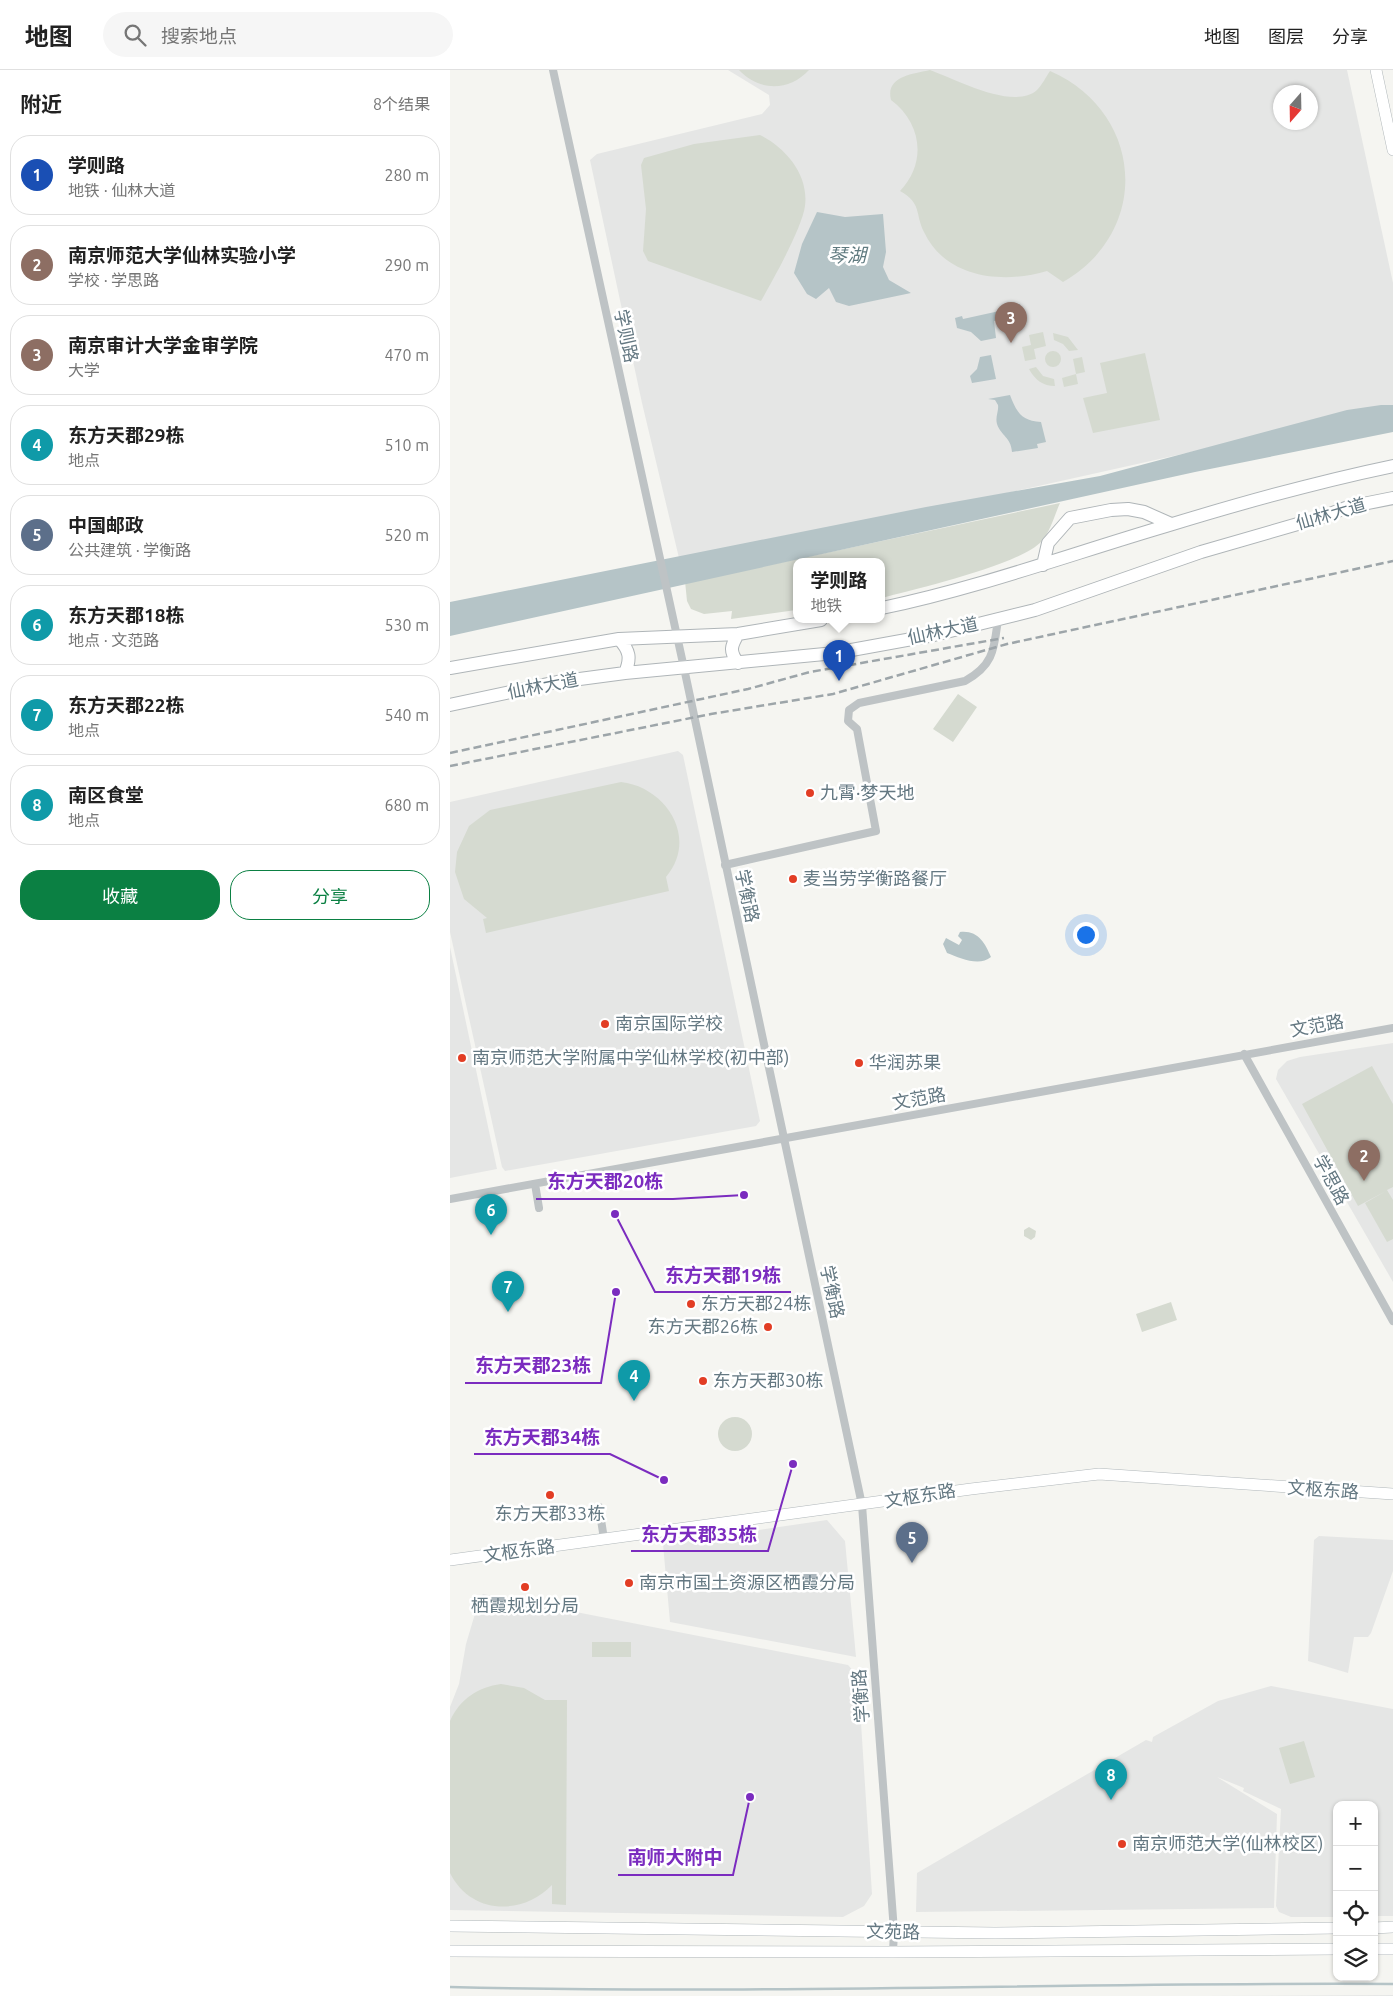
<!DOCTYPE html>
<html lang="zh">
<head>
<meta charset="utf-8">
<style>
  body { margin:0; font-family:Ubuntu,"Noto Sans SC",sans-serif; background:#f6f6f6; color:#222 }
  .controls { position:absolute; right:15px; bottom:15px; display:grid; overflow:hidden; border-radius:10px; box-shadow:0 1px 4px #0004 }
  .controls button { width:45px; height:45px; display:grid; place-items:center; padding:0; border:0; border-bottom:1px solid #e0e0e0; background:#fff; color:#222; font:25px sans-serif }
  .compass { position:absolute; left:823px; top:15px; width:45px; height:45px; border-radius:50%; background:#fff; box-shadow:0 1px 4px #0004; rotate:200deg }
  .you { position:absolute; left:635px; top:864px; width:18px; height:18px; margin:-12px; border:4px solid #fff; border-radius:50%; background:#1a73e8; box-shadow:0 0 0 8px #1a73e833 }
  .badge { display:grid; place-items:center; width:32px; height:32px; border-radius:50%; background:#0b8043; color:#fff; font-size:16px; font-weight:700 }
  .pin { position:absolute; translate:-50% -41px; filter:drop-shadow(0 1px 2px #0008) }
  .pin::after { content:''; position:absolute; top:26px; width:18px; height:15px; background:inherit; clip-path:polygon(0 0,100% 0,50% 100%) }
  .popup { position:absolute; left:343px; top:488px; width:92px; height:65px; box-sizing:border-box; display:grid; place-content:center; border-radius:10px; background:#fff; filter:drop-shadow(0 1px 4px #0005); font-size:16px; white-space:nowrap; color:#767676 }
  .popup b { font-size:19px; color:#222 }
  .popup::after { content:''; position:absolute; left:50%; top:100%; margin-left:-10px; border:10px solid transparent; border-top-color:#fff }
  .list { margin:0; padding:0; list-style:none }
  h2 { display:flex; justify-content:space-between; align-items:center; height:65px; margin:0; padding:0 20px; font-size:21px }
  h2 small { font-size:16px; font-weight:400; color:#767676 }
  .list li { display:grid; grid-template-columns:32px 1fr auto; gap:15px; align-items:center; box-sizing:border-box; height:80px; margin:0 10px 10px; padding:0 10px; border:1px solid #e0e0e0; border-radius:20px }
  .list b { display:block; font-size:19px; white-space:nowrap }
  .list p { margin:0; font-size:16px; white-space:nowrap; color:#767676 }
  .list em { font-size:16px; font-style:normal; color:#767676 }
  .actions { display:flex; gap:10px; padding:15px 20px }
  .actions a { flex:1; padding:11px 0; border:1px solid #0b8043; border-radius:20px; text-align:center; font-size:18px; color:#0b8043 }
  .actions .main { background:#0b8043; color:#fff }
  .icon { flex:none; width:28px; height:28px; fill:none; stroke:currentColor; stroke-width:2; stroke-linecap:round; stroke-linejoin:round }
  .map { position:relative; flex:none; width:943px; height:1926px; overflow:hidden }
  header { display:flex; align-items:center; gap:30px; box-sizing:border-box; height:70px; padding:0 25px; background:#fff; border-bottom:1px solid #e0e0e0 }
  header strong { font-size:24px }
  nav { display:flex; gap:28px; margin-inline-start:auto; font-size:18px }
  .search { width:350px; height:45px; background:#f6f6f6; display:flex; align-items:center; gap:12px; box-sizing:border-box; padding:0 18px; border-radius:28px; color:#767676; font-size:19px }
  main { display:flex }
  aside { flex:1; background:#fff }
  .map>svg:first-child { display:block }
  .built { fill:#e5e6e5; fill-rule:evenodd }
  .green { fill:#d5dad0 }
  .water { fill:#b5c4c7 }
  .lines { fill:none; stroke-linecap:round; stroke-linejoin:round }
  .stream { stroke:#b5c4c7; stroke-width:2.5 }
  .secondary-casing { stroke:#b0b7ba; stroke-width:12 }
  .primary-casing { stroke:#afb5b8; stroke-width:14 }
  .street { stroke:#bec3c5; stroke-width:8 }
  .secondary { stroke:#fff; stroke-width:11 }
  .primary { stroke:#fff; stroke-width:12 }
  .rail { stroke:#9da5a9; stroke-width:2.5; stroke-dasharray:8 4; stroke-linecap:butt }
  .poi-dot { fill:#e23d24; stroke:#fff; stroke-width:2 }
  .labels { text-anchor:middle; stroke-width:5; stroke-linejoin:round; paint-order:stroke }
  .street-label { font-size:18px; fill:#647882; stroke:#fff }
  .poi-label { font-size:18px; fill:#647882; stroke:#fff; text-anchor:start }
  .water-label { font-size:19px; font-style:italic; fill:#5f7a7f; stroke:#fff }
  .leader { fill:none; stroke:#7b2cbf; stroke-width:2 }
  .callout-dot { fill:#7b2cbf; stroke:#fff; stroke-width:2 }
  .callout-label { font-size:19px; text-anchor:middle; font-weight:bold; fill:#7b2cbf; stroke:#fff; stroke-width:5; stroke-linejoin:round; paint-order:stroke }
</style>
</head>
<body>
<header>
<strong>地图</strong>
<div class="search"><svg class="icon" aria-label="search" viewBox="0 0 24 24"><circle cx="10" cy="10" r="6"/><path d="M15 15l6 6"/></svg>搜索地点</div>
<nav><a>地图</a><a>图层</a><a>分享</a></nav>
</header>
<main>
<aside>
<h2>附近<small>8个结果</small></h2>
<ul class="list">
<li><span class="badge" style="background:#1a4fb4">1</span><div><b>学则路</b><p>地铁 · 仙林大道</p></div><em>280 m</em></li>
<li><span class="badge" style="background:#8d6e63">2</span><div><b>南京师范大学仙林实验小学</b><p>学校 · 学思路</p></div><em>290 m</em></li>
<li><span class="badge" style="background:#8d6e63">3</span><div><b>南京审计大学金审学院</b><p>大学</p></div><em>470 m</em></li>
<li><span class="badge" style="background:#0f9aa8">4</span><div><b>东方天郡29栋</b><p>地点</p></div><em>510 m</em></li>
<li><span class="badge" style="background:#5c6f8a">5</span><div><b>中国邮政</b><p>公共建筑 · 学衡路</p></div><em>520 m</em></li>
<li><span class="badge" style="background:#0f9aa8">6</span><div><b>东方天郡18栋</b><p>地点 · 文范路</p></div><em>530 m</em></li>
<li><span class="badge" style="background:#0f9aa8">7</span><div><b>东方天郡22栋</b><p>地点</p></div><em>540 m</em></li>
<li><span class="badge" style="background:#0f9aa8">8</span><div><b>南区食堂</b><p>地点</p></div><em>680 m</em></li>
</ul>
<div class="actions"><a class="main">收藏</a><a>分享</a></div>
</aside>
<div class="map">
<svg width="943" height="1926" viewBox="0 0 943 1926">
  <rect width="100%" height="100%" fill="#f5f5f1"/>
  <path class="built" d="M278,0H897L943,213V337L243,493L229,488L192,333L140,90L147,84L312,44L320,35L319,25ZM831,22H861V52H831Z
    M228,681L233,685L310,1051L306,1056L55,1101L52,1097L0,862V732Z
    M0,877L47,1099L0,1108Z
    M943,973V1212L826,1009L828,1000L837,991L850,987Z
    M377,1450L395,1471L406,1587L220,1552L213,1474Z
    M869,1466L943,1470V1501L921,1563L918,1567H904L898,1603L858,1591L864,1470Z
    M33,1524L398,1595L408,1606L422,1824L414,1836L393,1847L0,1840V1637L9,1614L16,1574L30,1527Z
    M821,1616L943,1639V1846H924V1735H887V1847H841L829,1842L826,1836L831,1739L793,1721L794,1718L767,1707L827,1744L824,1838L466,1842L467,1803L696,1670L702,1672L703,1667L768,1631Z
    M943,1925V1926H753Z"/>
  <path class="green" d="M289,0H359C339,22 308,21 289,0Z
    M480,0C505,9 564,41 587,20C592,15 596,7 600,1C694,42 702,161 613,212L597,201C554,214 496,209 474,162C465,144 472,133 450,121C477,93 472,53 441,30C435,6 463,4 480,0Z
    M310,65C336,78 359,105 355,136C352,158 323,210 311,231L198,191L193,181L196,139L191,95L194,88L244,74Z
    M593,262L596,276L584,279L586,289L575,291L572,277L581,275L579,265Z
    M603,263L618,267L628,280L619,281L613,274L604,270Z
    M595 289a8 8 0 1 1 16 0a8 8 0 1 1-16 0Z
    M695,283L710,350L643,363L633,328L657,323L650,293Z
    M632,287L635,302L626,304L628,314L614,317L612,308L626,304L623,289Z
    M586,297L593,306L604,309L605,316C593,316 585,310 579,299Z
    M610,433C605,444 600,462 592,471C570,495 466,519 432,528V492H346V540L281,549L282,541L254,544L241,539L237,531L235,511L248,510Z
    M508,624L527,637L503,672L483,659Z
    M171,712C216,717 249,768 216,807L219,821L36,863L33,849L37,848L14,829L5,802L7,782L19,756L40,740Z
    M922,996L943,1034V1117L937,1120L943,1130V1169L937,1172L915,1133L936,1121L908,1136L852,1034Z
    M579,1157L586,1161L585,1167L581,1170L574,1166V1160Z
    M721,1232L727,1250L692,1262L686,1244Z
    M268 1364a17 17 0 1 1 34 0a17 17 0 1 1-34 0Z
    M142,1572H181V1587H142Z
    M51,1614L74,1618L95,1630H117L116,1835L102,1834V1815C72,1846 21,1845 0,1803V1651C10,1629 28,1617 51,1614Z
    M854,1671L865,1707L840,1714L829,1678Z"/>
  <path class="water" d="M367,142L395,147L433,144L436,182L433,197L439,210L461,223L399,236L386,232L379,218L366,229L357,224L344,203L352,174Z
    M570,234L572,244L544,251L546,268L531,271L521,262L507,258L505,248L512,246L513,249L563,238V235Z
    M541,285L546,309L522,313L520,306L527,299L530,287Z
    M560,325C566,341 571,351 591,352L596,372L587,374L588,378L562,382C561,367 551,366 547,354C545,347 549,341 548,335L545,330L538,329Z
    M931,335H943V362L745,402L0,566V532L476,437L650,406L897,340Z
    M510,862C528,860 535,873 541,887C529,897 510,888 497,883L493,874L496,868L509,875L512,870L508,866Z"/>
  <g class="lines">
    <path class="stream" d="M0,1917C314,1925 629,1912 943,1914"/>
    <g class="secondary-casing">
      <path id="secondary" d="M926,0L943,80
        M0,1490L521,1419L649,1404L943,1424
        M0,1856L545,1863L887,1858
        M924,1858L943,1857
        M924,1879H943
        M0,1881L443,1882L887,1879"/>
    </g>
    <g class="primary-casing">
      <path id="primary" d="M593,495L598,473L620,448L661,440L678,439L694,442L721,454
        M432,538C528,518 621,484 716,456C791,433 866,412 943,396
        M288,564C281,576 279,581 288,593
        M169,569C180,581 181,588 175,603
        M0,598L169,569L288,564L371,550
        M0,635L107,612L175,603L385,583L484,565L585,540L751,482L872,447L898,437L943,428"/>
    </g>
    <path class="street" d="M103,0L234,598L412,1435L444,1861L443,1882
      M275,795L426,761L407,659L398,651L399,640L409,633L515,611C544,595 544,579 548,549
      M794,984L943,1251
      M85,1114L89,1138
      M0,1129L943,958
      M149,1437L154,1469"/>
    <use href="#secondary" class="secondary"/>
    <use href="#primary" class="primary"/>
    <path class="rail" d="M0,683L298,619L360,602L554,568
      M0,696L261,644L383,624L557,574L943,491"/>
  </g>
  <g class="poi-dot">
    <circle cx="360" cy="723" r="5"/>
    <circle cx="343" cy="809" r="5"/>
    <circle cx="155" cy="954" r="5"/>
    <circle cx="12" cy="988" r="5"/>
    <circle cx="409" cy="993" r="5"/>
    <circle cx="241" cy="1234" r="5"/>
    <circle cx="318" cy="1257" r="5"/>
    <circle cx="253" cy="1311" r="5"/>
    <circle cx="100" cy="1425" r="5"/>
    <circle cx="179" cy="1513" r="5"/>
    <circle cx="75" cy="1517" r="5"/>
    <circle cx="672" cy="1774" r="5"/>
  </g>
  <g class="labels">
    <g class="street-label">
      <text transform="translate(176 266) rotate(78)" y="6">学则路</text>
      <text transform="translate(881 444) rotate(-16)" y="6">仙林大道</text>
      <text transform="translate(493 561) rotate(-12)" y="6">仙林大道</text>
      <text transform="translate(93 616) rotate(-11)" y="6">仙林大道</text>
      <text transform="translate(297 826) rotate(78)" y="6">学衡路</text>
      <text transform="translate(867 956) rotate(-10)" y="6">文范路</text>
      <text transform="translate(469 1029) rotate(-10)" y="6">文范路</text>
      <text transform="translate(881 1110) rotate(61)" y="6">学思路</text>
      <text transform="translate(382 1222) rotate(78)" y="6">学衡路</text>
      <text transform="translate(873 1420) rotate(4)" y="6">文枢东路</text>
      <text transform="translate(470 1426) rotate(-9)" y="6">文枢东路</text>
      <text transform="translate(69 1481) rotate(-8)" y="6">文枢东路</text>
      <text transform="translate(411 1626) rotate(-94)" y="6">学衡路</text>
      <text transform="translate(443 1862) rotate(1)" y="6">文苑路</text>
    </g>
    <g class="poi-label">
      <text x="370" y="729">九霄·梦天地</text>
      <text x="353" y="815">麦当劳学衡路餐厅</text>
      <text x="165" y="960">南京国际学校</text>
      <text x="22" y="994">南京师范大学附属中学仙林学校(初中部)</text>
      <text x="419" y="999">华润苏果</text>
      <text x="251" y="1240">东方天郡24栋</text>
      <text x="308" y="1263" text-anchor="end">东方天郡26栋</text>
      <text x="263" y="1317">东方天郡30栋</text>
      <text x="100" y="1450" text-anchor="middle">东方天郡33栋</text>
      <text x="189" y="1519">南京市国土资源区栖霞分局</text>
      <text x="75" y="1542" text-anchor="middle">栖霞规划分局</text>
      <text x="682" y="1780">南京师范大学(仙林校区)</text>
    </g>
    <g class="water-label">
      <text x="397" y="192">琴湖</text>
    </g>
  </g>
  <path class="leader" d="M294 1125L223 1129H86M165 1144L205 1222H341M166 1222L151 1313H15M214 1410L160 1384H24M343 1394L318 1481H181M300 1727L283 1805H168"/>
  <g class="callout-dot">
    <circle cx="294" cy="1125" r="5"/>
    <circle cx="165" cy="1144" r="5"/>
    <circle cx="166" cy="1222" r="5"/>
    <circle cx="214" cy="1410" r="5"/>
    <circle cx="343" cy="1394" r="5"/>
    <circle cx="300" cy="1727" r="5"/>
  </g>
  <g class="callout-label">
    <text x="155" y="1118">东方天郡20栋</text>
    <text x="273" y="1212">东方天郡19栋</text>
    <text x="83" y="1302">东方天郡23栋</text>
    <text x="92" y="1374">东方天郡34栋</text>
    <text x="249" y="1471">东方天郡35栋</text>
    <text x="225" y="1794">南师大附中</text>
  </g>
</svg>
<div class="controls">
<button>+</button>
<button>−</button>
<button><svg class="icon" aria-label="locate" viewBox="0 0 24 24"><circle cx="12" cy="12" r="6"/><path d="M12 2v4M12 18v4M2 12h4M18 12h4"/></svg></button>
<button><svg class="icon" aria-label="layers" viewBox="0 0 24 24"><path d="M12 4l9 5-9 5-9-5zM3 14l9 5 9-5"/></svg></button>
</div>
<svg class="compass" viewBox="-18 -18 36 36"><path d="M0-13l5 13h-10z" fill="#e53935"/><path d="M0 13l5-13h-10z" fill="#767676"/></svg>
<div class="you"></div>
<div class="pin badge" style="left:389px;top:611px;background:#1a4fb4">1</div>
<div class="popup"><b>学则路</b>地铁</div>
<div class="pin badge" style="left:914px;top:1111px;background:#8d6e63">2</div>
<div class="pin badge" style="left:561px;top:273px;background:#8d6e63">3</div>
<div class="pin badge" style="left:184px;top:1331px;background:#0f9aa8">4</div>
<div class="pin badge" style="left:462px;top:1493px;background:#5c6f8a">5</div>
<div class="pin badge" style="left:41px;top:1165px;background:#0f9aa8">6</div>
<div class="pin badge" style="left:58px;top:1242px;background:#0f9aa8">7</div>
<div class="pin badge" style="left:661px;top:1730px;background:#0f9aa8">8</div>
</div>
</main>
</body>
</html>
